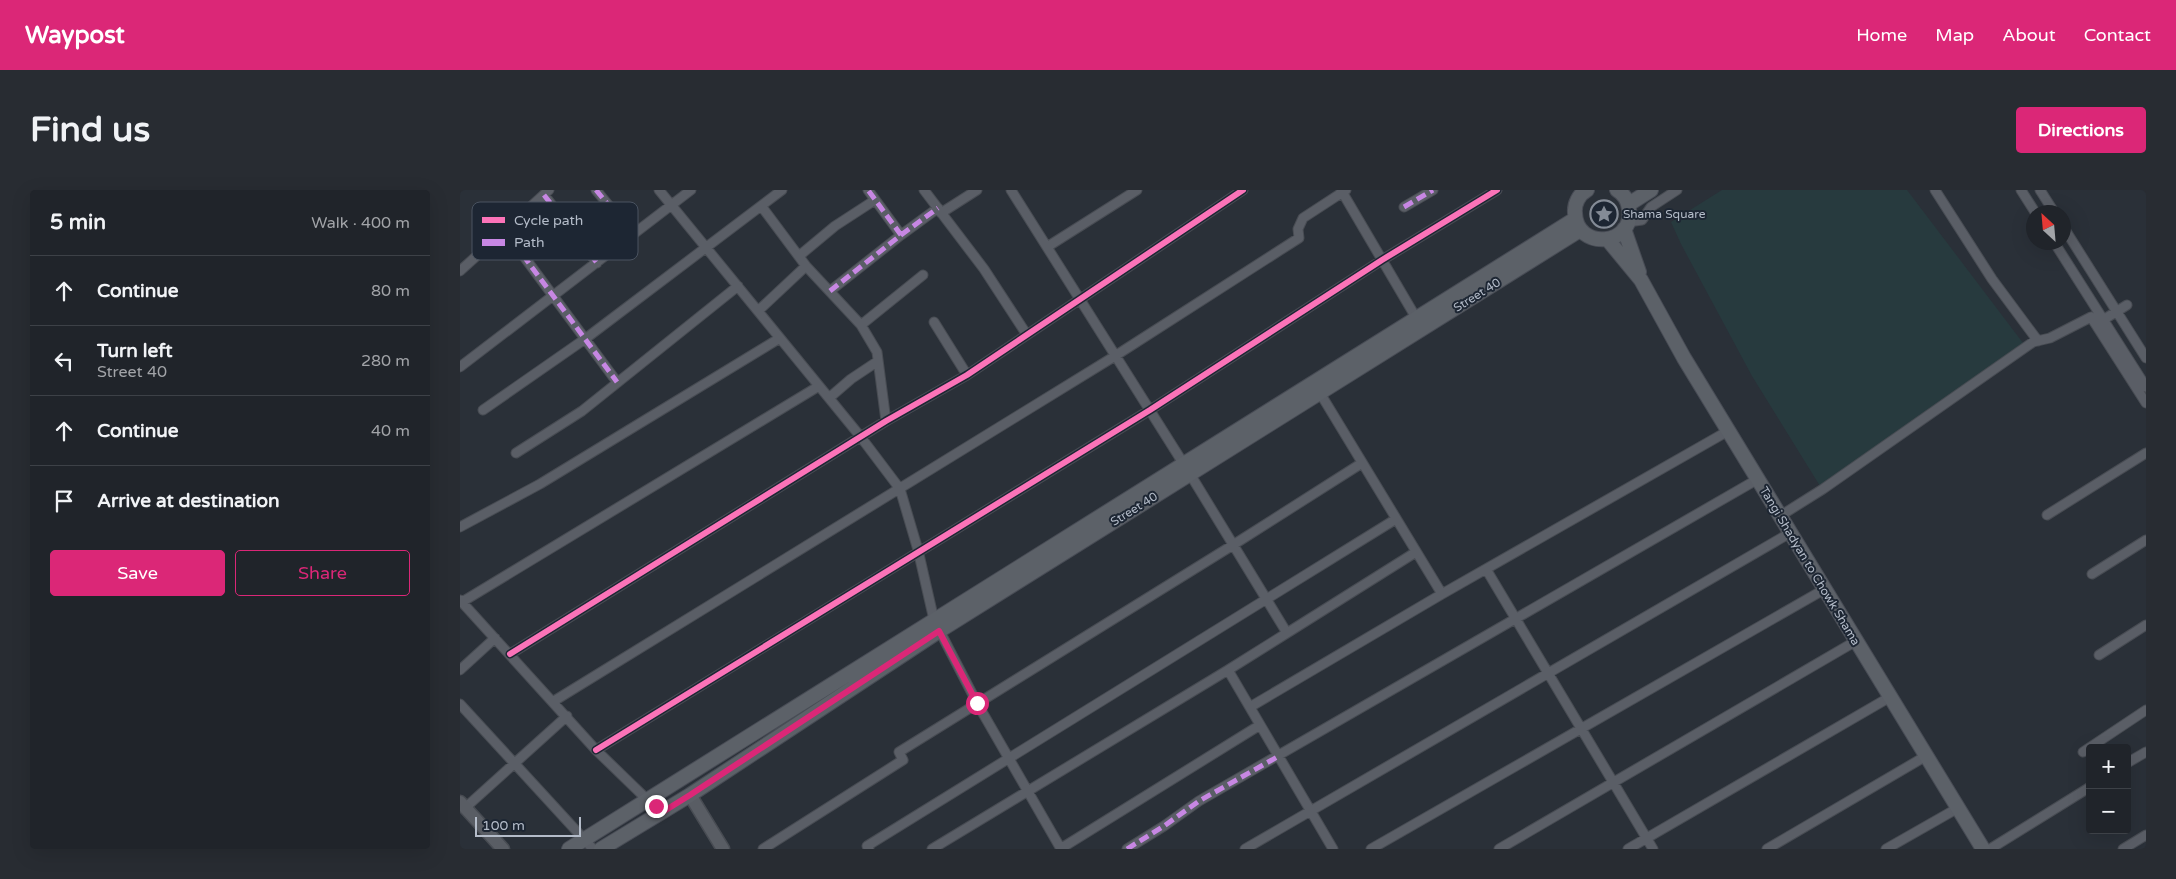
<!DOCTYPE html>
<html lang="en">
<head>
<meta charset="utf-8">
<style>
  body { margin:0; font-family:"Varela Round",sans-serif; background:#282c32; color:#f1f3f6 }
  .controls { position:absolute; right:15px; bottom:15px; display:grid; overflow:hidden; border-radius:5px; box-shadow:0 5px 20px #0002 }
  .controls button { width:45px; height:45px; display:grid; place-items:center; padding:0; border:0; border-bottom:1px solid #3d4147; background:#20242a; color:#f1f3f6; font:25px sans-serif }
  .compass { position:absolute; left:1566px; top:15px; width:45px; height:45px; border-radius:50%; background:#20242a; box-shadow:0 5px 20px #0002; rotate:334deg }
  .scale { position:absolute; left:15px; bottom:12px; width:106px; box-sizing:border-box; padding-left:5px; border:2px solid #b4bcc9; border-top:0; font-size:14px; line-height:18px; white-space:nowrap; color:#b4bcc9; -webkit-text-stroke:4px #1d2633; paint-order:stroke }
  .stop { position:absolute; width:15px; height:15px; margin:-11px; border:4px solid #db2777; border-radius:50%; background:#fff }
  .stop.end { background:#db2777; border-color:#fff; box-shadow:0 1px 5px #0008 }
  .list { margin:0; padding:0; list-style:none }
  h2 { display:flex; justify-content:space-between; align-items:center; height:65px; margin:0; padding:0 20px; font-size:21px }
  h2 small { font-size:16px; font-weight:400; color:#a2a4a8 }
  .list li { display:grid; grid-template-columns:32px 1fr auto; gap:15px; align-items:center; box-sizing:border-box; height:70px; padding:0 20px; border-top:1px solid #3d4147 }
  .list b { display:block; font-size:19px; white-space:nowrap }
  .list p { margin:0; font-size:16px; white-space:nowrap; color:#a2a4a8 }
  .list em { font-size:16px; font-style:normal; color:#a2a4a8 }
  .actions { display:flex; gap:10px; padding:15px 20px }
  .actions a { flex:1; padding:11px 0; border:1px solid #db2777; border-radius:5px; text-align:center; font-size:18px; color:#db2777 }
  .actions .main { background:#db2777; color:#fff }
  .icon { flex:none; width:28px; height:28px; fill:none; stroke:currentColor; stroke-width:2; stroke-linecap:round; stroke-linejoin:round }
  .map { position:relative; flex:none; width:1686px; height:659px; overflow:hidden; border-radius:5px }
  header { display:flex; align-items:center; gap:30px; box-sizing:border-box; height:70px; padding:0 25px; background:#db2777; color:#fff }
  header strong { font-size:24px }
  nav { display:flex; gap:28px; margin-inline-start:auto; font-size:18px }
  .intro { display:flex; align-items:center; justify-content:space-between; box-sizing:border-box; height:120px; padding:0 30px }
  h1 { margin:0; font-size:35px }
  .button { padding:12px 22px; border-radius:5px; background:#db2777; color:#fff; font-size:18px; font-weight:700 }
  main { display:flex; gap:30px; padding:0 30px }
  aside { flex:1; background:#20242a; border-radius:5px; box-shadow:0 5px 20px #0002 }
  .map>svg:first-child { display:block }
  .green { fill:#273a3e }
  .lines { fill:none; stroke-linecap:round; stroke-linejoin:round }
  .street-casing { stroke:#484c53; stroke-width:11 }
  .secondary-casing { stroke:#484c53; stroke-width:15 }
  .primary-casing { stroke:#484c55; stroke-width:16 }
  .street { stroke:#5a5e66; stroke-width:9 }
  .secondary { stroke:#595d64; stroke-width:12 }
  .primary { stroke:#5c6168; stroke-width:14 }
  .quiet { stroke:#c787e3; stroke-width:5; stroke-dasharray:10 5; stroke-linecap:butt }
  .cycleway-casing { stroke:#1d2633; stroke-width:9 }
  .cycleway { stroke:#fb73b8; stroke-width:6 }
  .route { stroke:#db2777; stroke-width:6 }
  .labels { text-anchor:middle; stroke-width:4; stroke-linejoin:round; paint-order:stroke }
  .poi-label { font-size:12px; fill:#b4bcc9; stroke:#1d2633; text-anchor:start }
  .street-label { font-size:12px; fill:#b4bcc9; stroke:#1d2633 }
  .key { fill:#1d2633; stroke:#4a5360; stroke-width:1 }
  .key-label { font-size:14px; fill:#b4bcc9 }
</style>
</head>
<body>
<header>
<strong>Waypost</strong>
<nav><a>Home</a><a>Map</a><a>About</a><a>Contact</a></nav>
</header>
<div class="intro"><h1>Find us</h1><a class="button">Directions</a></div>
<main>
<aside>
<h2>5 min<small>Walk · 400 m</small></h2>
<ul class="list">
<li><svg class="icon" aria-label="ahead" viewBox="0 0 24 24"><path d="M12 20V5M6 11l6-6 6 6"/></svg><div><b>Continue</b></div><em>80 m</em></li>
<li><svg class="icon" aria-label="left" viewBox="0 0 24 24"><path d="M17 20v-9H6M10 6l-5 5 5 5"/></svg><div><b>Turn left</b><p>Street 40</p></div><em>280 m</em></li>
<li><svg class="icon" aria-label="ahead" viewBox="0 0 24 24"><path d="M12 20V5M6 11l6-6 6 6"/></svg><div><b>Continue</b></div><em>40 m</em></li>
<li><svg class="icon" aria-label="arrive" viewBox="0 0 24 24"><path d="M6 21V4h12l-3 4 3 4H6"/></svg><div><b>Arrive at destination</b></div></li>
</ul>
<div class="actions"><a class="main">Save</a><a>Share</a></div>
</aside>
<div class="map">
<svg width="1686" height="659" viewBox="0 0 1686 659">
  <rect width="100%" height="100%" fill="#2a3038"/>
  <path class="green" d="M1262,0H1447L1563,153L1360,296L1292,186L1221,54L1211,32Z"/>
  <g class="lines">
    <g class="street-casing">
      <path id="street" d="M136,0L173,45
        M199,0L400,246L440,299L458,360L474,430L517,513L601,659
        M464,0L524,79L567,145
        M551,0L730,284L827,443L768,480L873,659
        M881,0L958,131
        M1475,0L1532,89L1578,151
        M1561,0L1575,22
        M1580,0L1594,22
        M84,5L137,73
        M302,17L346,76L401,135L417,162L426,231
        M944,17L973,0
        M481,23L517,0
        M1168,32L1182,30L1191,17L1217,0
        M1604,38L1686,168
        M45,41L157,192
        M441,45L478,18
        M1594,52L1686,197
        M587,57L677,0
        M339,66L375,36L415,10
        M0,81L89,0
        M370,101L441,45L408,0
        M298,121L346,76
        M1643,130L1667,115
        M474,132L507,185
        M401,135L463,85
        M0,177L231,0
        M860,203L982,404
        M369,208L391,189L418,171
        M23,220L125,149L322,0
        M56,263L122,221L278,96
        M1587,325L1686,263
        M1320,326L1363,299L1573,152L1590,148L1631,127L1686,213
        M0,337L80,294L320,148
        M1026,379L1193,659
        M1632,384L1686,350
        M0,410L136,560L201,623
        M2,412L359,196
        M827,443L956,362
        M50,464L426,231L507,185L783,0
        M1639,465L1686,435
        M0,480L35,448
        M94,511L655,166L839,48L838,39L843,28L886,0
        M0,514L133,659
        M790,517L982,404L1268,241
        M136,560L690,220L922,70L1037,0
        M1623,562L1686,520
        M1667,573L1686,562
        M5,618L107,526
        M303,659L443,570L439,562L773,355L902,273
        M409,659L407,656L936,329
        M472,659L768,480
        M600,659L800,535
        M667,659L704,636L739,611L1298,289
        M785,659L1330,343
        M911,659L1365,399
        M1039,659L1396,451
        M1168,659L1430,507
        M1307,659L1466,566
        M1426,659L1498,618
        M1530,659L1630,597
        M1663,659L1686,645"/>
    </g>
    <g class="secondary-casing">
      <path id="secondary" d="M230,605L263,659
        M0,612L43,659"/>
    </g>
    <g class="primary-casing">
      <path id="primary" d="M1127,0C1119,4 1114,14 1115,23C1116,61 1175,56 1169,19C1168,11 1164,4 1157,0
        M1169,14L1191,0
        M1164,39L1179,82
        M1148,50L1181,90L1224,168L1523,659
        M109,659L1115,29
        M141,659L230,605L479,441L1120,40"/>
    </g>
    <use href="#street" class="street"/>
    <use href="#secondary" class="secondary"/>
    <use href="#primary" class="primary"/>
    <path class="quiet" d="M136,0L173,45
      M84,5L137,73
      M944,17L973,0
      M45,41L157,192
      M441,45L478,18
      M370,101L441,45L408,0
      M667,659L704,636L739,611L819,566"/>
    <g class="cycleway-casing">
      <path id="cycleway" d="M50,464L426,231L507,185L783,0
        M136,560L690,220L922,70L1037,0"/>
    </g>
    <use href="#cycleway" class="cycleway"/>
  </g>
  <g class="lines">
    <path class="route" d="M196,616L201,623L230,605L479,441L517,513"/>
  </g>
  <defs>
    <g id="sight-ring" transform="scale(1.4375)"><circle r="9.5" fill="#1d2633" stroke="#848b96" stroke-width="1.5"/><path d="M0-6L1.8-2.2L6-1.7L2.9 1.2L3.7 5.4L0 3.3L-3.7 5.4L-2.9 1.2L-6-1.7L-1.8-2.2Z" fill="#848b96"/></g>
  </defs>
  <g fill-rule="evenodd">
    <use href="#sight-ring" x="1144" y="24"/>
  </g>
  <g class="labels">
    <g class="poi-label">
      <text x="1163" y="28">Shama Square</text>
    </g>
    <g class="street-label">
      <text transform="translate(1017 105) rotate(-32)" y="4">Street 40</text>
      <text transform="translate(674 319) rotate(-32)" y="4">Street 40</text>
      <text transform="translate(1350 376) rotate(59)" y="4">Tangi Shadyan to Chowk Shama</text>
    </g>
  </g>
  <rect x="12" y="12" width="166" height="58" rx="8" class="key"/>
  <rect x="22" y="27" width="23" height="6" fill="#fb73b8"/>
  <rect x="22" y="49" width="23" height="7" fill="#c787e3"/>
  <g class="key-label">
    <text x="54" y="35">Cycle path</text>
    <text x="54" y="57">Path</text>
  </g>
</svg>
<div class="controls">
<button>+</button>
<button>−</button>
</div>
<svg class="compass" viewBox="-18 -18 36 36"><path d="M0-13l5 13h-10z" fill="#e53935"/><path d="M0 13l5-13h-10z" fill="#a2a4a8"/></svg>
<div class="scale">100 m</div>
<div class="stop" style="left:517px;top:513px"></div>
<div class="stop end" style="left:196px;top:616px"></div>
</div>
</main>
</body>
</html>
